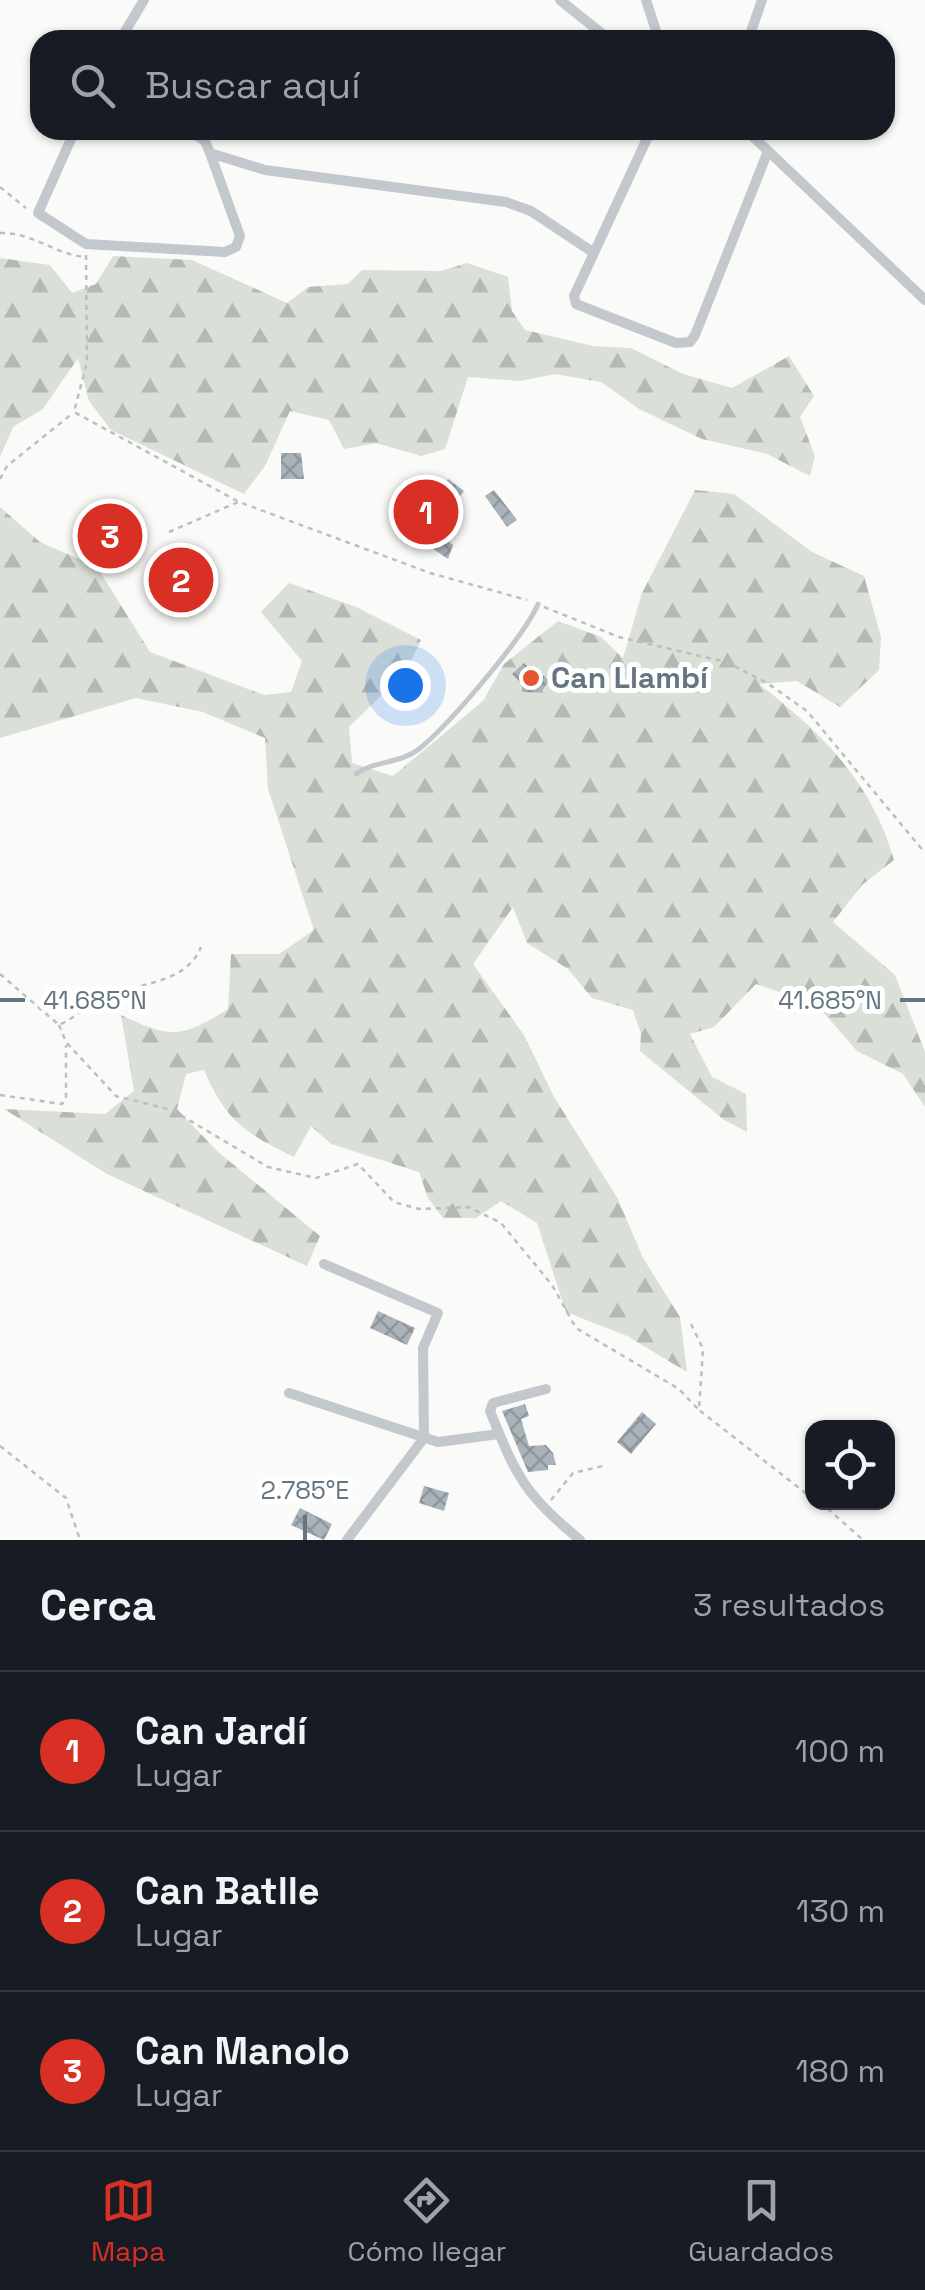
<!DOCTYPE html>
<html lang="es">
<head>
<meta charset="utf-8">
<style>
  body { margin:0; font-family:"Space Grotesk",sans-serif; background:#20242c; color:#f1f3f6 }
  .controls { position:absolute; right:30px; bottom:30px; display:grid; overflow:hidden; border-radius:20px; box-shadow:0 2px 8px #0004 }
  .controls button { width:90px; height:90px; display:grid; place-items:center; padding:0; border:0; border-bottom:2px solid #363941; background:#171b24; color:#f1f3f6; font:50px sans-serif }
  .you { position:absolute; left:405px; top:685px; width:35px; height:35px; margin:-25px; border:8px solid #fff; border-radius:50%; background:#1a73e8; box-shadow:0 0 0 15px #1a73e833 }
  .badge { display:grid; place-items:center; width:65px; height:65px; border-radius:50%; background:#d93025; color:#fff; font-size:32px; font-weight:700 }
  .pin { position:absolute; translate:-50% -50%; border:5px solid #fff; box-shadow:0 2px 10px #0006 }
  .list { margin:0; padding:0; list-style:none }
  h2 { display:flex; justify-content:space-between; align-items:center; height:130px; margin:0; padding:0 40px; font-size:42px }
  h2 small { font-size:32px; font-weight:400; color:#9ea1a6 }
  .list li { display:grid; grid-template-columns:65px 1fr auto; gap:30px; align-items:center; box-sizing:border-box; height:160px; padding:0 40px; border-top:2px solid #363941 }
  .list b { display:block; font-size:38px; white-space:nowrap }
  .list p { margin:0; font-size:32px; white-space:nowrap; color:#9ea1a6 }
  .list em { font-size:32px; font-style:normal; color:#9ea1a6 }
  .icon { flex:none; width:55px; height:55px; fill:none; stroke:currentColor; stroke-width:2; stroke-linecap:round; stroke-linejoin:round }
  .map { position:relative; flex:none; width:925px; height:1540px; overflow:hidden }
  .search { position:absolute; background:#171b24; box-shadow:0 2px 8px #0004; left:30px; right:30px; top:30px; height:110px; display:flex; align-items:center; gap:25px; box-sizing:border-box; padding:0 35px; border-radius:30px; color:#9ea1a6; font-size:38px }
  .sheet { height:610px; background:#171b24 }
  nav { display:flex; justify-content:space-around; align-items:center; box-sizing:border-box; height:140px; border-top:2px solid #363941; background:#171b24; font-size:28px; color:#9ea1a6 }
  nav a { display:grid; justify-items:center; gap:5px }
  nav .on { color:#d93025 }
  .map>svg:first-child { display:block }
  .forest { fill:url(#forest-firs) }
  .building { fill:url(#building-cross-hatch) }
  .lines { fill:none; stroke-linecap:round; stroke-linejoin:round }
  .path { stroke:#bbbfc2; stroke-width:2.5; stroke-dasharray:5 5; stroke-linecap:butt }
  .service { stroke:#c3c8cc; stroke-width:5 }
  .minor { stroke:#c3c8cc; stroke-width:10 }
  .ticks { fill:none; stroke:#657683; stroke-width:4 }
  .poi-dot { fill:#e4572e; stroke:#fff; stroke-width:4 }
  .labels { text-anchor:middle; stroke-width:10; stroke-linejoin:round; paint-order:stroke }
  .poi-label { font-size:30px; font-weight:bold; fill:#657683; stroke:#fff; text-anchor:start }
  .ticks-label { font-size:25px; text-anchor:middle; fill:#657683; stroke:#fff; stroke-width:10; stroke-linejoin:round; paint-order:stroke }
</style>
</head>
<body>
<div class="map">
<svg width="925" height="1540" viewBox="0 0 925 1540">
  <defs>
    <pattern id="forest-firs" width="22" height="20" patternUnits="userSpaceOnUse" patternTransform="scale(2.5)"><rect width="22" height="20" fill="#dadfd7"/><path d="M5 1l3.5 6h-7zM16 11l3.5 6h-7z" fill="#b4b9b4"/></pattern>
    <pattern id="building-cross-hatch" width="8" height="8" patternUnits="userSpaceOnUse" patternTransform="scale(2.5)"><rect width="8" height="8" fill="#aab3b9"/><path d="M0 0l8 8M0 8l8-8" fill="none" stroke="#8e969c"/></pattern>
  </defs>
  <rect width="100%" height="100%" fill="#fafaf8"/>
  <path class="forest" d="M113,256L192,260L287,303L308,287L348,284L362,270L441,271L467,263L508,277L512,311L525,330L593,346L631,348L683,374L732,388L789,356L814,396L800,417L815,456L810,476L767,454L702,439L639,409L601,382L555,374L520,381L468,377L445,449L421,456L376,443L344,449L329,420L290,411L265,466L244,494L111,430L89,401L78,358L43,409L13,427L0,457V258L50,265L72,293L96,284Z
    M695,490L734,494L812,552L864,576L881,637L879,670L840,707L797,681L759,684C823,734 871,781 894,860L862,885L833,922L895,975L925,1052V1107L903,1074L857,1051L817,1005L756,984L714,1027L690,1034L712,1077L746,1094L747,1132L724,1120L640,1051L641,1034L633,1010L592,998L568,969L527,943L513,907L473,964L524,1035L554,1097L618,1199L643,1258L680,1317L687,1372L627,1336L566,1312L537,1223L501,1201L476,1218H443L428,1198L419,1172L331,1144L311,1126L294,1157C246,1134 225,1120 204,1070L186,1074L177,1109L217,1151L320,1236L307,1266L107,1174L4,1109L105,1114L134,1091L121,1015C171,1039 182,1038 228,1009L231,954H279L314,930L268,789L265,738L203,712L136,698L0,738V507L40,542L97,567L150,652L264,695L291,692L302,661L261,612L289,583L356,607L421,640L406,671L349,727L352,763L393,776L483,701L504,664L558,621L601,637L623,658L642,593Z"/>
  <path class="building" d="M281,453H301L304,479H281Z
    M448,479L464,491L458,499L453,496L435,521L440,525L435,532L453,545L448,559L411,534L413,528L406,523L418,493L431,502Z
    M494,490L517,520L507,527L485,496Z
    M114,522L124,526L107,557L98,553L102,544L98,542Z
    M186,564L198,580L175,596L164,579Z
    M524,663L535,676L540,672L549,681L541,692H522V684L512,674Z
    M378,1311L415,1328L407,1345L370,1328Z
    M525,1404L529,1416L521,1419L529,1446L546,1445L553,1453L556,1465H548V1470L528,1472L502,1411Z
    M642,1412L656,1424L631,1454L617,1442Z
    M424,1486L449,1493L444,1511L419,1503Z
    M300,1508L332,1524L324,1540L291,1525Z"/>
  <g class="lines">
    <path class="path" d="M0,187L26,208
      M0,233C32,232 54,254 85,257
      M86,255L87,362L74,412L239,502L430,573L527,600
      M0,479L7,466L73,413
      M169,532L238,502
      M544,607L619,637L726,662L767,683L807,711L925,853
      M0,974L59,1025C74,1018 85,1008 99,1000C131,982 185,987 201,947
      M59,1025L66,1042L116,1096L172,1110L268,1167L316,1178L358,1164L394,1202L419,1209L469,1207L501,1223L552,1285L576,1328L679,1389L699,1410
      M0,1095L62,1104L66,1098V1045
      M691,1324L703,1349L699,1410L812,1498
      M0,1446L66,1498L80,1540
      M551,1500L573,1473L603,1466
      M820,1502L863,1540"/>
    <path class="service" d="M356,774C376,760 400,764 419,749C448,726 524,637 538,604"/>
    <path class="minor" d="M560,0L610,40
      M646,0L659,40
      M120,40L144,0
      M748,40L762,0
      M75,130L38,213L86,244L225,252L236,247L240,236L210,153
      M188,130L205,141L210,153L265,170L506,202L531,211L594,253
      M651,130L574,296L576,304L676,343L690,342L695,335L768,151
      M746,130L925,300
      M324,1264L438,1313L423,1348L424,1438L347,1540
      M546,1389L493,1403L490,1411C517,1478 524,1493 580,1540
      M289,1393L438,1442L499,1434"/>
  </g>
  <path class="ticks" d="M0,1000H25M900,1000H925M305,1515V1540"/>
  <circle class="poi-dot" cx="531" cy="678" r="10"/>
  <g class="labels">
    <g class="poi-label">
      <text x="551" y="688">Can Llambí</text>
    </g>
  </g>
  <g class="ticks-label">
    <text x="95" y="1009">41.685°N</text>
    <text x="830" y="1009">41.685°N</text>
    <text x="305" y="1499">2.785°E</text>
  </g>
</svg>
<div class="controls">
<button><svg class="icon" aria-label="locate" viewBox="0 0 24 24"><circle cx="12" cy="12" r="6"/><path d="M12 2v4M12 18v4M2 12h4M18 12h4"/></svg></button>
</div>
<div class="you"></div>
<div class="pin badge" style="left:426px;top:512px">1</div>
<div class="pin badge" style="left:181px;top:580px">2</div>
<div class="pin badge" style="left:110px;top:536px">3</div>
<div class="search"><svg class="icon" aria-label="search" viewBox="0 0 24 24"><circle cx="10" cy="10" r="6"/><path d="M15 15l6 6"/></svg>Buscar aquí</div>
</div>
<section class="sheet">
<h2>Cerca<small>3 resultados</small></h2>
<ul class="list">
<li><span class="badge">1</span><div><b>Can Jardí</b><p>Lugar</p></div><em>100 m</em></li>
<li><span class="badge">2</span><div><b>Can Batlle</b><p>Lugar</p></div><em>130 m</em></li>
<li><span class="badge">3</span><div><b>Can Manolo</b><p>Lugar</p></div><em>180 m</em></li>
</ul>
</section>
<nav>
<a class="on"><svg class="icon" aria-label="map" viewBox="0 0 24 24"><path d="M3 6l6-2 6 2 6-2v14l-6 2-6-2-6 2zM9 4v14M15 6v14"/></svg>Mapa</a>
<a><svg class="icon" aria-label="directions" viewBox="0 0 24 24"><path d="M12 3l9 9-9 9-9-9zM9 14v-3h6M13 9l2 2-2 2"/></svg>Cómo llegar</a>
<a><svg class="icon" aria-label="saved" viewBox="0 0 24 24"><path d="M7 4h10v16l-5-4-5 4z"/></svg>Guardados</a>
</nav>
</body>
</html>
